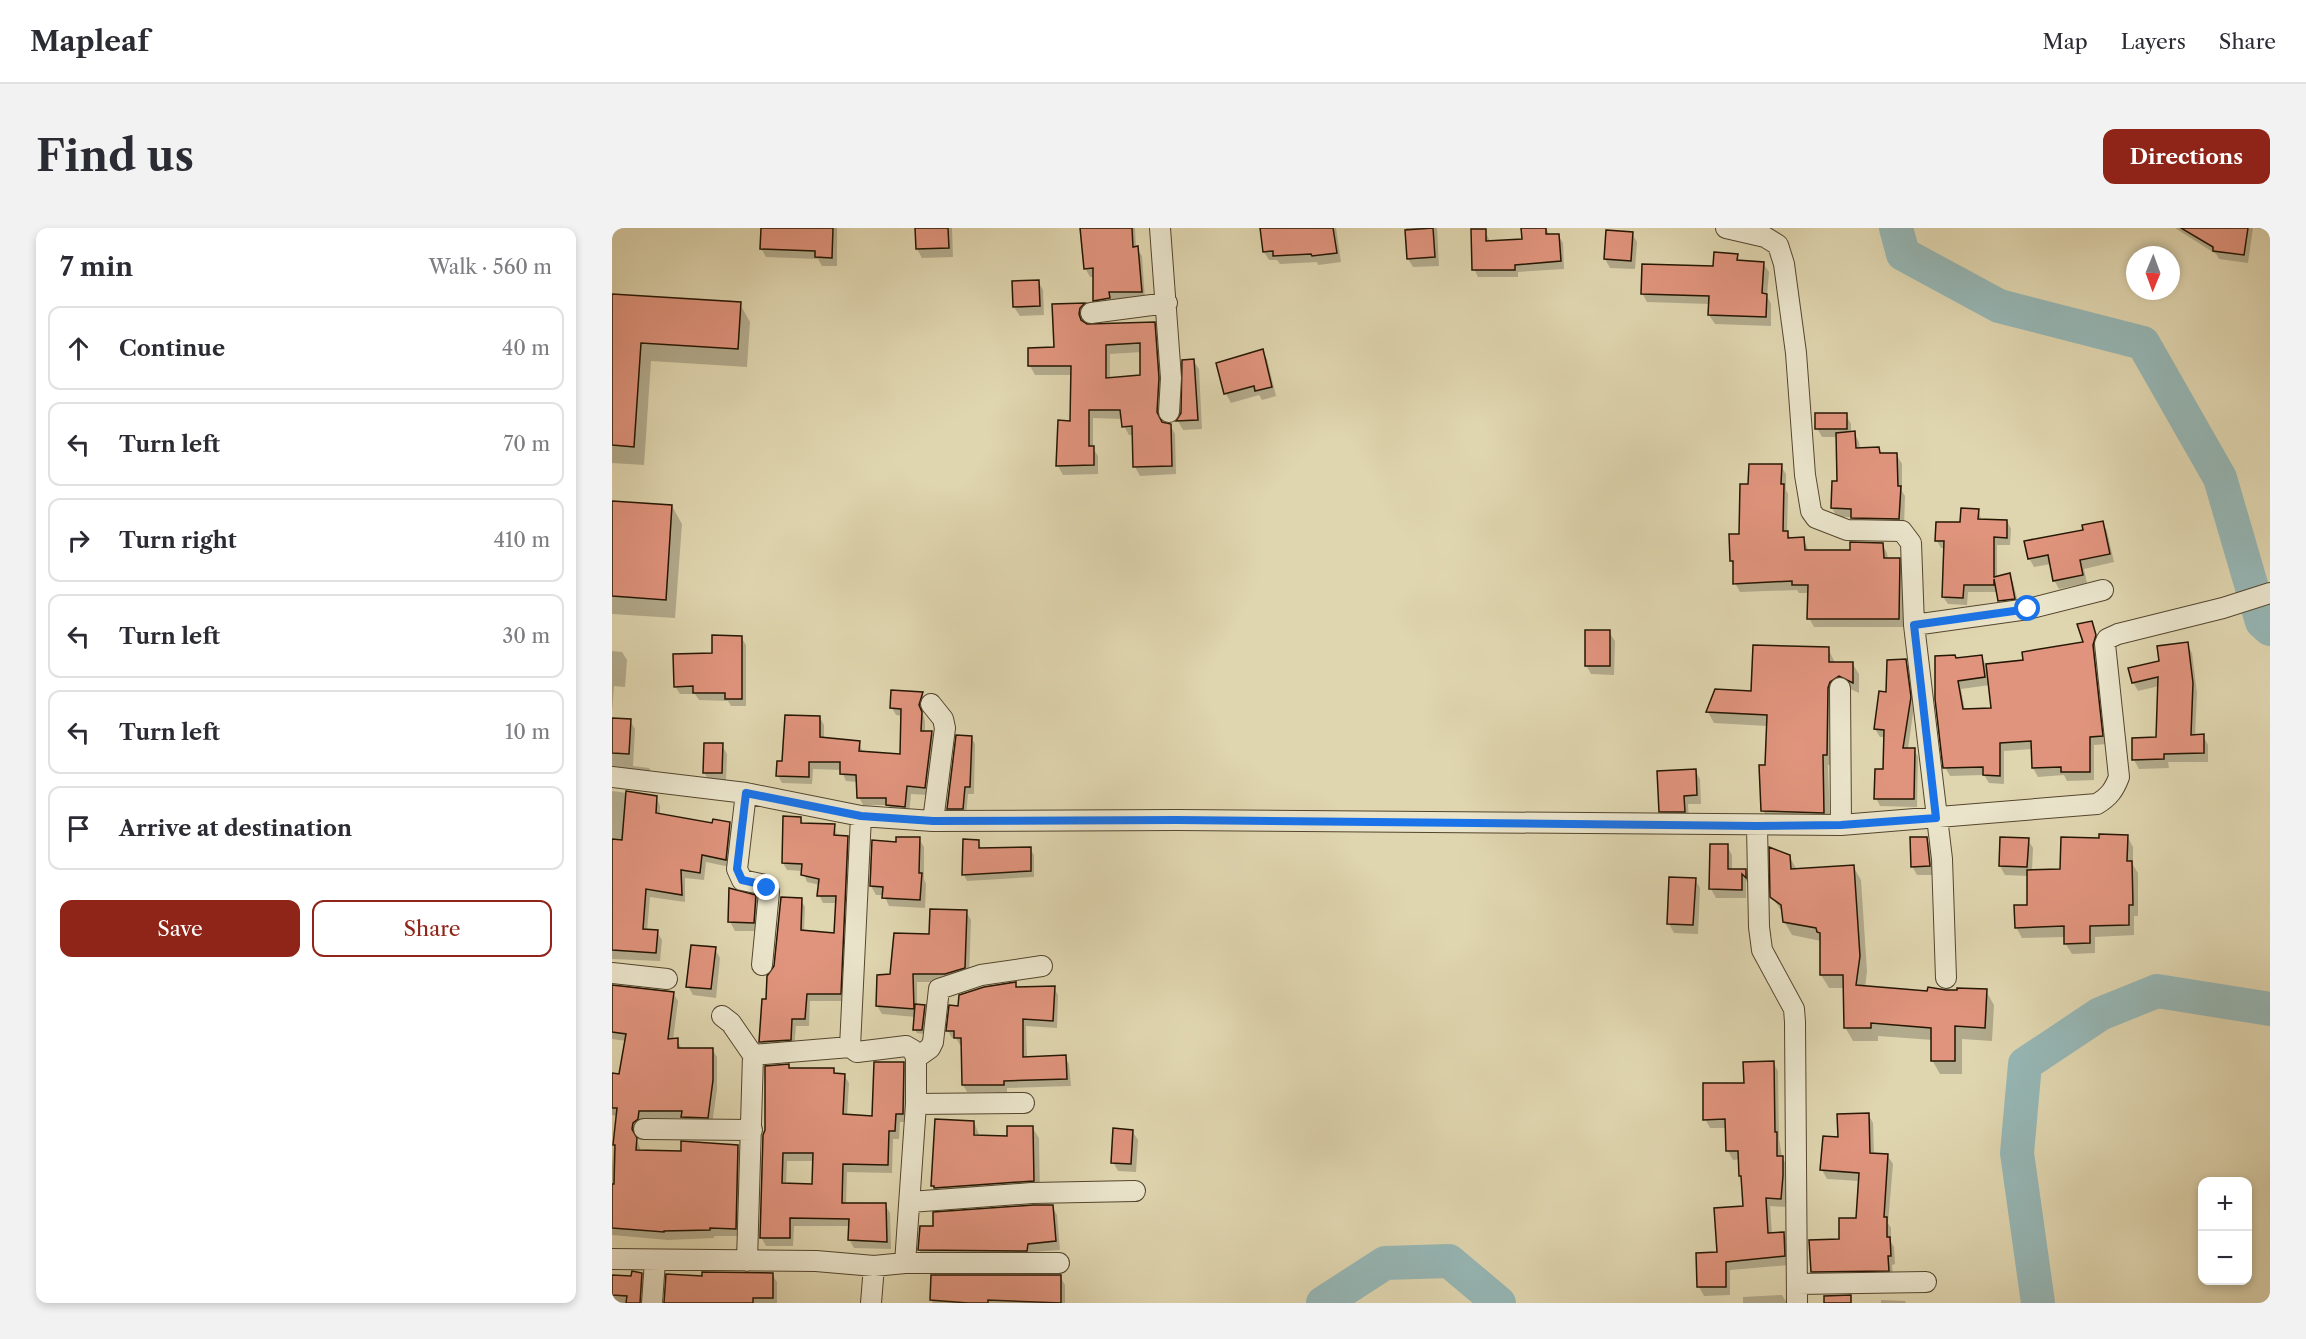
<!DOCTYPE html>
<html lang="en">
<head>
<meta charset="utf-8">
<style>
  body { margin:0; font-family:"Libre Caslon Text",serif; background:#f2f2f3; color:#2b2b33 }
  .controls { position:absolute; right:18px; bottom:18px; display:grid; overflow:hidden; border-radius:12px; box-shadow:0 3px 9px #0003 }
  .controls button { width:54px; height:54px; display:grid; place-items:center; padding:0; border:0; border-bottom:2px solid #e1e1e2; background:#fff; color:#2b2b33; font:30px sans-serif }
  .compass { position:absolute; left:1514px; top:18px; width:54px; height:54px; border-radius:50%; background:#fff; box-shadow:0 3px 9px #0003; rotate:181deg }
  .stop { position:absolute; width:18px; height:18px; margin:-14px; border:4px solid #1a73e8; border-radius:50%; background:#fff }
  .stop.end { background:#1a73e8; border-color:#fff; box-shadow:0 2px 6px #0008 }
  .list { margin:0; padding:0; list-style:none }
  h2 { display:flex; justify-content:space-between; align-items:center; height:78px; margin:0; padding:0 24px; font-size:26px }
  h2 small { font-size:20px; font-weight:400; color:#7c7c81 }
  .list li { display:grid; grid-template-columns:39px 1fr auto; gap:18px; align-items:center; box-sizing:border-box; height:84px; margin:0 12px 12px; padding:0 12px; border:2px solid #e1e1e2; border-radius:12px }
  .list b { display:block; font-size:22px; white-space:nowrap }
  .list em { font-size:20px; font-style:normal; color:#7c7c81 }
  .actions { display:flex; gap:12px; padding:18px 24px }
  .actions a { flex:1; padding:14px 0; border:2px solid #8f2418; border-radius:12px; text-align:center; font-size:21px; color:#8f2418 }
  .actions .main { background:#8f2418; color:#fff }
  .icon { flex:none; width:33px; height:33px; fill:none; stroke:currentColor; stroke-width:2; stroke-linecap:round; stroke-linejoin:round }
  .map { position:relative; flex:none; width:1658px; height:1075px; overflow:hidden; border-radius:12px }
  header { display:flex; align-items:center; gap:36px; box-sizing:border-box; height:84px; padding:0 30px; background:#fff; border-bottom:2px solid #e1e1e2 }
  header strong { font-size:28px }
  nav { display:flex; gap:33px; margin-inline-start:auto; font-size:21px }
  .intro { display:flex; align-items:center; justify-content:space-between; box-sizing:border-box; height:144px; padding:0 36px }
  h1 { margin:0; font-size:42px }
  .button { padding:15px 27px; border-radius:12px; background:#8f2418; color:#fff; font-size:21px; font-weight:700 }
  main { display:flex; gap:36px; padding:0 36px }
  aside { flex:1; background:#fff; border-radius:12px; box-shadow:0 3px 9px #0003 }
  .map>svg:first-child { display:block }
  .shadow { fill:#0003; fill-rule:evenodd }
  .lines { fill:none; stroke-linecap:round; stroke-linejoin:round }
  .river { stroke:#96b6b4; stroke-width:34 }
  .building { fill:#e0947d; stroke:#251602; stroke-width:1.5; fill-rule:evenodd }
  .minor-casing { stroke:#54462d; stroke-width:22 }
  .minor { stroke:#eae4cb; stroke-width:20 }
  .route { stroke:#1a73e8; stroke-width:8 }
</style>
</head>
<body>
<header>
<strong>Mapleaf</strong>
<nav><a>Map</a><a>Layers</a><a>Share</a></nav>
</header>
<div class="intro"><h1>Find us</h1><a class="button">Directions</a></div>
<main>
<aside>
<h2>7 min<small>Walk · 560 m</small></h2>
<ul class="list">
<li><svg class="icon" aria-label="ahead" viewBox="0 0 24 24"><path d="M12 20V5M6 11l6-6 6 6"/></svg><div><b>Continue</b></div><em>40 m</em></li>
<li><svg class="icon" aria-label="left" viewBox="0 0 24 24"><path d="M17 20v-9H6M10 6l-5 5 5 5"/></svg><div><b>Turn left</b></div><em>70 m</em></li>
<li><svg class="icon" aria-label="right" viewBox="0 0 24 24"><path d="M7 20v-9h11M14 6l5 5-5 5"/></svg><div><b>Turn right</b></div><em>410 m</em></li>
<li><svg class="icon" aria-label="left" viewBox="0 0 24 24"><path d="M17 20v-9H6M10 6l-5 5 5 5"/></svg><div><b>Turn left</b></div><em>30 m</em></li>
<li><svg class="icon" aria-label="left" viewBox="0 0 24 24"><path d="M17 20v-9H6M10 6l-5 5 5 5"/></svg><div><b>Turn left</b></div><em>10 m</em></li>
<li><svg class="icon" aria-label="arrive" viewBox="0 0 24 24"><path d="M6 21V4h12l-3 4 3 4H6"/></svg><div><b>Arrive at destination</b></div></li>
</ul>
<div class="actions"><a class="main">Save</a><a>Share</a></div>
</aside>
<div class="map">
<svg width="1658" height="1075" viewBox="0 0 1658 1075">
  <rect width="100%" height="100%" fill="#dfd5af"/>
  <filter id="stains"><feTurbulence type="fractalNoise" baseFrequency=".00333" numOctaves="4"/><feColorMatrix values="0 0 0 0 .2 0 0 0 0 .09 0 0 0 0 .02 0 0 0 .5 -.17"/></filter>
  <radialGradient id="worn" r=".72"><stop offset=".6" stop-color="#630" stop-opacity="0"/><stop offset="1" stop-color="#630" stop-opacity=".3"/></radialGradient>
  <path class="shadow" d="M150,0H225V38H210L206,31L154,29L149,20Z
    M304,0H340L341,29L310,30L305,21Z
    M468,0H523L524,20L530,28L533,72L487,81L482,72V49H478L473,40Z
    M649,0H724L729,34L706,37L705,34L668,36L665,32H657L652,24Z
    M794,0H828H825L827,38L801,39L796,31Z
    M910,0H934L938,8L946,7L951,15L952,41L906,44V49H866L862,41L873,2L878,14L911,13Z
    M1563,0H1658V2L1641,0L1636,35L1607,31L1604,26Z
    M1020,6L1025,14L1023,41L998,40L993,31Z
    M1125,27L1128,33L1151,35L1157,44L1155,68L1159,76V98L1103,96L1097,87L1098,76L1035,74L1030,65L1102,40Z
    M426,53L431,62L432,87L408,88L402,79Z
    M0,68L128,76L138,94L135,139L39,133L32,237L0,235Z
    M472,76L477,85L473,89L471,95L474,98L542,95L547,104L551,160L549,195L558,197L563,206L564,246L528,248L523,239L521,207H517L512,198L511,191L481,190V220L486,228V246L451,247L446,238L448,194L460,195L461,147H423L418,138L443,121L442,78ZM529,124L530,149L498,151V126Z
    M650,122L655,131L664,168L650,172L647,167L619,175L614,166L606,136Z
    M581,132L587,141L590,201L571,202L566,193L570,185Z
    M1234,187L1239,196V205H1242L1247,214L1248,221H1267L1270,227L1284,226L1290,236V263L1293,268L1292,300L1246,299L1240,289H1225L1220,280L1227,255L1226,209H1210L1205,200Z
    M1169,238L1174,246V262L1176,266L1175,304L1179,311H1192L1197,324L1239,323L1270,316L1275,325L1276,331L1287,332L1292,341L1291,399H1202L1197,390V365H1187L1185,362L1128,364L1123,355V339L1119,333L1118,308L1129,307L1138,257Z
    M0,274L60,278L70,296L63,390L0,386Z
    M1366,282L1370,293H1395L1399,301L1398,317H1385V349L1397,347L1401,354L1407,378L1392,380L1386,364H1356L1355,377L1336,376L1331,369L1333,320H1329L1325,313Z
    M1490,294L1495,303L1502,334L1472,341L1475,355L1447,361L1442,352L1439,336L1422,339L1417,330Z
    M1479,394L1488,417L1495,516L1482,517V552L1455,553L1452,547L1426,549L1421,540L1420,521L1392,523V556L1377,555L1372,547L1338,548L1333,539L1344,432L1369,428L1374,437L1412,433L1472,416ZM1378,457L1381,481L1353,483L1349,461Z
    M997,404L1003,413L1002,447L979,446L974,437Z
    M129,409L134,417V478H119L116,473L87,472L83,466H68L63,458L101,427Z
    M1575,416L1580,425L1585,465L1583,508H1591L1596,517V534H1556L1557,540L1527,541L1522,532L1546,511L1547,458L1526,463L1521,454Z
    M1216,420L1223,435H1240L1247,446V465L1234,459L1221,537H1216L1218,596L1157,594L1151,582L1156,498L1102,495L1096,484L1140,464Z
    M0,423L10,424L15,432L13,459L2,458L0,484Z
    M1293,432L1298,440L1302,478L1296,521H1302L1306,529L1305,579L1268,578L1264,570L1273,543L1274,509H1268L1263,501Z
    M310,466L314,473L311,486L313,493V505H320L324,512L317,567L299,566L297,586L280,585L276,577H251L247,569L246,554L234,553L229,542L201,541L200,556L170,555L166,548L171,535L208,490L212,497V511L247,514L251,525L289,528L291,488L284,487L280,480Z
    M0,492L18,493L23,501L21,538L37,540L42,548L0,546Z
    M359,509L363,516L362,566H356L354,588H340L336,581Z
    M110,517L115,526L114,554L97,553L92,544Z
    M1083,542L1088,551L1089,576H1076L1077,592H1054L1049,583Z
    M0,563L44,569L48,578V587L101,597L117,596L122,604L118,639L94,634L92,652L73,650V674L38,669L35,703L45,704L50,712L48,733L0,731Z
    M189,590L191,595L222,598L226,609L235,610L239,617L232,773H198L197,798H184L182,819L153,821L148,814L151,773H155L163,739L189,672L193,679L192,704L223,707L225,675H211L207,667L208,657L195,654L191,643L175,642L171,635Z
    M1515,608L1521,619V637L1526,645V688H1522V707L1483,709V725L1460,726L1453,715V709L1410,710L1404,699L1417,678L1416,648L1393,647L1388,638L1416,612L1421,620L1420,643H1450L1488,611Z
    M307,611L312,619V651L314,656L313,680L277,678L272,667H264L259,658L285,616Z
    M1314,611L1320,620L1322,647H1305L1300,638Z
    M352,613H366L370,622L418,621L422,627V649L355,653L352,647Z
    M1115,618L1120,627V643H1133L1138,652V657L1134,653V670H1104L1099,661Z
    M1177,628L1185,642L1241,638L1249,652L1255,743L1253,760L1317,764L1374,763L1382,777L1380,813L1350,811V846H1328L1320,832L1321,812L1266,808V813H1241L1233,799V760H1217L1209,747V713L1180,707L1172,693L1171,685L1160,669Z
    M1083,651L1088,660L1086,706L1062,705L1057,696Z
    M143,670L149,679L146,703H123L118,694Z
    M354,684L359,692L357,748L338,754H305V778H312L315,782L312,806L305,805L303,802L304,789L270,786L265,778L266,749L280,747L319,707Z
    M103,721L108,730L104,770L81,767L76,758Z
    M403,756L406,760H442L446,767L445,800L414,798L415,830L453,829L457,836L459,858L395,860V864H355L351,857L350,817H348L344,810H340L336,803L348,779Z
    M0,758L61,765L66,773L61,812H65L70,822L100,821L105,829V861L100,897H75L71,890H31L30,899L25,904L24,911L28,920V924L70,925L125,919L130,927L128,1008H102V1010L56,1012L0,1007V937L5,888L0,887V847H8L14,813L0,811Z
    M1161,834L1166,843L1167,911L1170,929L1175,938L1176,957L1173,979L1158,978L1160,1006L1171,1005L1176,1014L1177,1037L1118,1042V1067L1092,1068L1087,1059L1133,980L1128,931L1121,932L1116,923L1115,900H1098L1093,891Z
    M291,836L295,844V894H288L287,911H281L280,945L235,944L234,976L273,977L278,985L279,1021L242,1020L237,1011L238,998H182L181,1018H154L149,1009L176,838L178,841L221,842L224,847H232L237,855L235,888L262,890ZM175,933H203L202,958L174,957Z
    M1256,886L1261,895L1262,926L1275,927L1281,936L1276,995L1279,1000V1014L1282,1019L1283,1036L1280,1037L1281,1051L1205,1052L1200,1043L1245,991L1248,953L1215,951L1210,942L1227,911Z
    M362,894L368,909L397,910L420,899L427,910L428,964L327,969L321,957Z
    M520,903L526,912L524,944L506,943L501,934Z
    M440,978L445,987L448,1022L420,1024V1031L313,1030L307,1022L322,1000Z
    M29,1046L34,1054L33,1075H0V1048L21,1049Z
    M160,1046L165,1054V1075H52L92,1050Z
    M448,1048L453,1057V1075H321L319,1072Z
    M1170,1067L1175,1075H1131V1069Z
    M1269,1072L1293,1073L1294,1075H1269Z"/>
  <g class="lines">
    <path class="river" d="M1284,0L1291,26L1387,78L1531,115L1608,250L1650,394L1658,401
      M711,1075L773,1035L837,1033L887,1075
      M1426,1075L1405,925L1413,836L1488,786L1545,763L1658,781"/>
  </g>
  <path class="building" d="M149,0H221L220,30L203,29V23L148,21Z
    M303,0H336L337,20L304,21Z
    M468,0H520L521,19L526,18L530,64H497L498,70L481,73V40L472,41Z
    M648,0H721L725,25L700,28L699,26L661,28V23L651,24Z
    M821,0L823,29L795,31L793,2Z
    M909,0H934V6H947L949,33L903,37V42H860L859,1H874V13L910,11Z
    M1569,0H1636L1632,27L1601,23V19Z
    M994,2L1021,4L1019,33L992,31Z
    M1102,24L1126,26L1125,32L1152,34L1150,65L1155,66L1154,89L1096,87L1097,68L1029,66L1030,36L1101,38Z
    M427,52L428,78L401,79L400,53Z
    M0,66L129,74L126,121L29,115L22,219L0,217Z
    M473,75L468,80L467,86L469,92L475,96L543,94L547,150L545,184L550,194L559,196L560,238L521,239L520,198L510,199L508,182H477V218H482V237L444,238L446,192L458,193L459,138H416V120L442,119L440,76ZM528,115V147L494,150V117Z
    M651,121L660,159L643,163L642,158L612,166L604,135Z
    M582,131L586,192L564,193L569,185L570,132Z
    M1203,185H1235V201H1203Z
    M1243,203L1244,220L1267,219L1268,225H1285L1286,258H1289L1287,291L1239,290V281L1219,280L1220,253H1225L1224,205Z
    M1137,236H1170L1169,256H1172L1171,303H1176V310L1192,309L1193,322H1238V314L1271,315L1272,330H1288L1287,391H1195L1196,357H1180V353L1121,356V333H1118L1117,306H1127L1128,256H1136Z
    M0,273L60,277L54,372L0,368Z
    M1349,280L1367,281L1366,291L1395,292V310L1382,309V349L1398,345L1403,371L1386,373L1382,351V357H1352L1351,370L1330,369L1332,313H1323L1324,294H1348Z
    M1491,293L1498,326L1468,332L1471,347L1441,353L1436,327L1416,331L1412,313L1471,302L1470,297Z
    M1480,393L1484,407L1481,417L1491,508L1478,509V544H1449V539L1420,540L1419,513L1388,515V548L1371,547V539L1331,540L1323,471V428L1343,427L1344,430L1370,427L1373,449L1346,453L1351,481L1379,480L1374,436L1411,432L1410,424L1471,414L1465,396Z
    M973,402H998V438H973Z
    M100,407L130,408V471H113V465H81V458L62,459L61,426L100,425Z
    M1576,414L1581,455L1579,507L1592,506V525L1552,526V531L1520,532V510L1544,509L1546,449L1520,455L1516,440L1547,433L1545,418Z
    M1141,417L1217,419V434H1241V455L1227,448L1218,454L1216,460L1215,527H1211L1212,585L1149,583L1147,537H1153L1155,487L1094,484L1103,461L1139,463Z
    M1294,431L1299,469L1291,520H1303L1302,571H1262L1263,541H1271L1272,502L1262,501L1267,463L1274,464L1275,432Z
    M279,462L311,464L307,477L310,484L309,503H320L313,560L295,558L293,579L274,577V570H245L244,547L228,546V534H197V549L164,548L165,533H170L173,487L208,488V509L248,513L247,523L288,526L289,481L278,480Z
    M0,490L19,491L17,526L0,525Z
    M344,507L360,508L358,559H353L351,581H335Z
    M92,515H111L110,545H91Z
    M1084,541L1085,567L1072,568L1073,584H1047L1045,543Z
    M14,563L45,568L44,585L100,595L101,591L118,594L114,632L90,627L88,645L69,642L70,667L34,661L31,701L46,702L44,725L0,722V611L10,612Z
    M171,588L189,589V595L223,596L222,607L236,608L229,766H195L193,791H180L179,812L147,814L150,771H154L155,748L162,738L169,669L190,670L189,702L222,705L224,668H205L207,651L189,647L190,636L170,635Z
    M1487,606L1516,607L1515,633H1520L1521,677H1517V697L1478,698V715L1452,716V698L1403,700L1402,677H1415V642L1448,641L1449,609L1487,610Z
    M284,609H308L307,645H310L308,672L270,670L271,659L258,658L260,612L284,614Z
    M1298,609H1315L1318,638L1299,639Z
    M1388,609L1417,610L1415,639L1387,638Z
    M351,611L367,612V620L419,619V643L350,647Z
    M1098,616H1116V641H1134V650L1130,646V662L1097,661Z
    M1157,619L1178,627L1179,641L1242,637L1248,728L1244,757L1315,763L1316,759L1334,762H1345V760L1375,761L1373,800L1343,798V833H1319V800L1259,795V800H1232L1231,747H1208V705L1205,704L1204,700L1171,694L1169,677L1158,669Z
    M1057,649L1084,650L1081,697L1055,696Z
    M117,660L144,667L142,695L116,694Z
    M318,681L355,682L353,740L333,746H301L302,781L264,778L265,747L278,746L282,705L317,706Z
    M79,717L104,719L99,761L74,759Z
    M404,754V759L443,758L441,793L411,791V829L454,827L455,851L392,853V857H350L349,810H342V803H334L337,777L346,778L347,767L372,759Z
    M0,757L62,764L56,811L66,810V820H101V852L96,890L69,889L70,883H27L26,891L21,895L20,901L25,910L24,922L69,923V913L126,917L124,1001L98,1000V1002L52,1003V1004L0,1000V956H2L3,917H1L5,880H0V845L7,846L14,806L0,804Z
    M303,776L313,777L310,802H301Z
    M1162,833L1163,904H1165V928H1171V948L1169,971L1154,970L1156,1005L1172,1004L1173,1028L1114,1034V1059H1085L1084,1025L1105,1024L1102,980L1131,978L1129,948H1127L1126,923H1114L1113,891L1091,892V855H1132L1131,834Z
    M262,834H292L291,886H284L283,903H277L276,937L231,936L230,975H274L275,1014L236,1012L237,991L178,990V1010H148L151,907L153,902V838L177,836V840H222V845L233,846L231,886L260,888ZM171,925H201L200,956L170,955Z
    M1257,885L1258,925L1276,926L1272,989H1275V1009H1278L1279,1028H1276L1277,1043L1199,1044L1197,1012L1227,1011V990H1244L1247,945L1208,942L1211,908L1226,909L1225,886Z
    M323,891L362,893V907L395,908V898H421L422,953L322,960V958H319Z
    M501,900L521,902L519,936L499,935Z
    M421,977H441L444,1013L416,1016L415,1023L306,1022L308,998H321V984Z
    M20,1043L30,1045L28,1075H14L15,1068L0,1067V1047L19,1048Z
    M90,1044L161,1045V1070H141V1075H52L54,1046L90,1048Z
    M319,1047H449V1075L376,1072V1075H356L318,1072Z
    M1239,1067V1075H1212V1068Z"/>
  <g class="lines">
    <g class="minor-casing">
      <path id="minor" d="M548,0L559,150L557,184
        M1114,0L1153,9L1166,17L1172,36L1184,125L1193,247L1199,283L1204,290L1235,302L1290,303L1299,315L1302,397L1330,631L1334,750
        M479,85L555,75
        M1302,397L1416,381L1491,362
        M1228,460L1229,597
        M319,476L331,491L333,500L321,593
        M0,549L134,565L249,588L321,593L565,592L1229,597L1485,576C1497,569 1502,562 1507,549L1493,416L1495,411L1506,406L1611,380L1658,365
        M134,565L125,641L130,652L153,657L157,664L150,737
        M249,588L238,819L245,824L294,818L301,822L304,830V876L293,1035
        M1145,598L1147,699L1150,722L1182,781L1183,794L1185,1075
        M0,745L55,751
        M110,788L119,795L141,827L135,1033
        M141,827L238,819
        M304,830L318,820L321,814L327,761L369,747L430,738
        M304,876L412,875
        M32,901L140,902
        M298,974L420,965L523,963
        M0,1031L204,1033L262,1038L293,1035H447
        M1185,1056L1314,1054
        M40,1075L43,1033
        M259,1075L262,1038"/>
    </g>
    <use href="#minor" class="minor"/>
  </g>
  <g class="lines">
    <path class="route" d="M155,660L153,657L130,652L125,641L134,565L249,588L321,593L565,592L1145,598L1229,597L1324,590L1302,397L1416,381"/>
  </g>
  <rect width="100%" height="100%" filter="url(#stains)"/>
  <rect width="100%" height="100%" fill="url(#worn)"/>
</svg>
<div class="controls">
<button>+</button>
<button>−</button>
</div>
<svg class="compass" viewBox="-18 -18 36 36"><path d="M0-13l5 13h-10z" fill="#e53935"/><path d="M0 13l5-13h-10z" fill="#7c7c81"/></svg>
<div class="stop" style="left:1416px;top:381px"></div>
<div class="stop end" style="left:155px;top:660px"></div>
</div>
</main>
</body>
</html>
